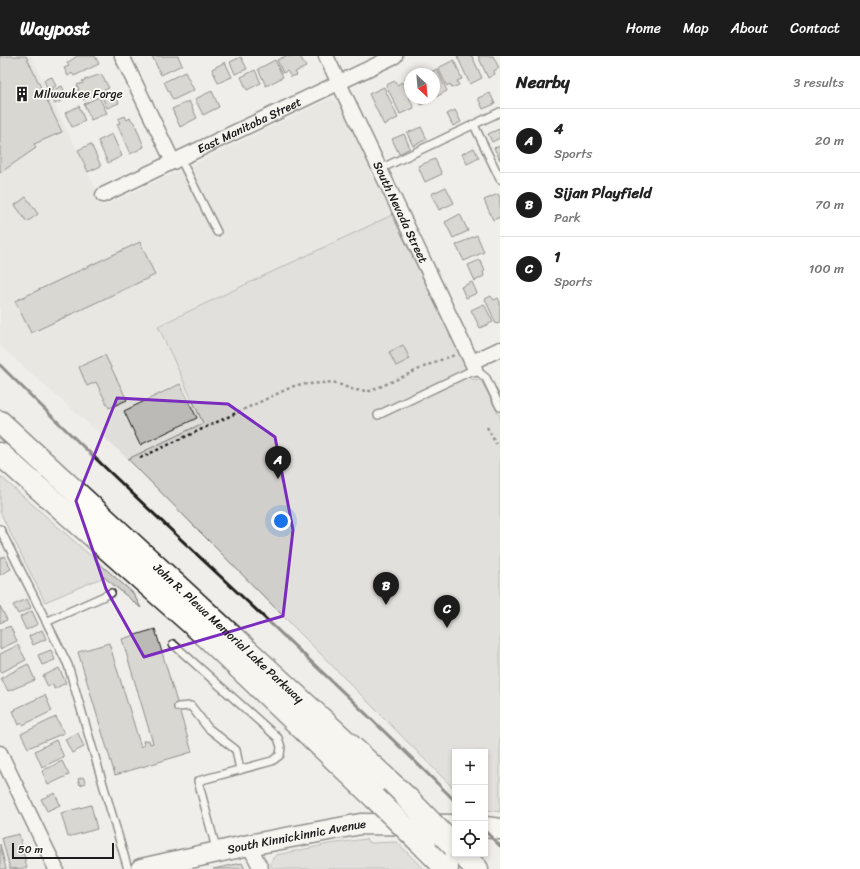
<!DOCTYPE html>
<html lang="en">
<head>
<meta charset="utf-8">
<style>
  body { margin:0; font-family:Sriracha,sans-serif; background:#f6f6f6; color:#222 }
  .controls { position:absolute; right:12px; bottom:12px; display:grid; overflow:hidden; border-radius:0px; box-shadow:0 2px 6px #0003 }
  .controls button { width:36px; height:36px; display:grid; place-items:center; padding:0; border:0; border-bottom:1px solid #e0e0e0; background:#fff; color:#222; font:20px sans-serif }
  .compass { position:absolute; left:404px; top:12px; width:36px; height:36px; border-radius:50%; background:#fff; box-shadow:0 2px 6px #0003; rotate:154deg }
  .scale { position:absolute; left:12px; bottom:10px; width:102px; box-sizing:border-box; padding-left:4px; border:2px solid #1c1c1c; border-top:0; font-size:11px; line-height:14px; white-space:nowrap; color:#1c1c1c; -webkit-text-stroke:3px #fdfcf7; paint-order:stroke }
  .you { position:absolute; left:281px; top:465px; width:14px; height:14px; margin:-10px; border:3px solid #fff; border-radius:50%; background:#1a73e8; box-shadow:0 0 0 6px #1a73e833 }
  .badge { display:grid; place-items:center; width:26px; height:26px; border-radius:50%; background:#1c1c1c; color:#fff; font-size:13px; font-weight:700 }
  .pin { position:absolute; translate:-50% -33px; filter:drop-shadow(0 1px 2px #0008) }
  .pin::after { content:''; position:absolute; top:21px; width:14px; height:12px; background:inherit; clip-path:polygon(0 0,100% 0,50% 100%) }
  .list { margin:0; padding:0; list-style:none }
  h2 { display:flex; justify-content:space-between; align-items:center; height:52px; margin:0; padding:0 16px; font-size:17px }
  h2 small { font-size:13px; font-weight:400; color:#767676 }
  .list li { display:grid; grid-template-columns:26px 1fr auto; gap:12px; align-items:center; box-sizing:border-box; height:64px; padding:0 16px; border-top:1px solid #e0e0e0 }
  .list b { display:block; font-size:15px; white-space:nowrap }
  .list p { margin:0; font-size:13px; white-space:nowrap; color:#767676 }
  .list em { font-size:13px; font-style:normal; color:#767676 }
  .icon { flex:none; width:22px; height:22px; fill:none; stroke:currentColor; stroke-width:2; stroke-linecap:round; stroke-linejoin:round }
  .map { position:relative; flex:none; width:500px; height:813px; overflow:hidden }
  header { display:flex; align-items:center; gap:24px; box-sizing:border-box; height:56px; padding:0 20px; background:#1c1c1c; color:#fff }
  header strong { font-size:19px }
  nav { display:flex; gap:22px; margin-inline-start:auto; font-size:14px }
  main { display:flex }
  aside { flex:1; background:#fff }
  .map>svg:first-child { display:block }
  .built { fill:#e0deda }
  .green { fill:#d0cfcc; stroke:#767674 }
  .building { fill:#bbbab6; stroke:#1c1c1c }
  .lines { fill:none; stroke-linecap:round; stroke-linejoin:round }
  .service-casing { stroke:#1c1c1c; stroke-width:10 }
  .minor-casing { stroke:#1c1c1c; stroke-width:17 }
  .secondary-casing { stroke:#1c1c1c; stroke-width:23 }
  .primary-casing { stroke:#1c1c1c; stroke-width:25 }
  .path { stroke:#1c1c1c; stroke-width:2.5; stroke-dasharray:3 3; stroke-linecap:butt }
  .service { stroke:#fdfcf7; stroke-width:7 }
  .minor { stroke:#fdfcf7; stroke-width:14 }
  .secondary { stroke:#fdfcf7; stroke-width:20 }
  .primary { stroke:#fdfcf7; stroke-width:22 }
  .rail { stroke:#1c1c1c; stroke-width:3 }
  .primary-bridge-casing { stroke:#1c1c1c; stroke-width:25; stroke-linecap:butt }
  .primary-bridge { stroke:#fdfcf7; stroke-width:22 }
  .marked { fill:none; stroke:#7b2cbf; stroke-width:3; stroke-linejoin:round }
  .labels { text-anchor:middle; stroke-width:3.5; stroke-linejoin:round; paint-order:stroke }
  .poi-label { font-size:12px; fill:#1c1c1c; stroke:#fdfcf7; text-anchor:start }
  .street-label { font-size:12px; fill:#1c1c1c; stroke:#fdfcf7 }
</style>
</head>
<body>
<header>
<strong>Waypost</strong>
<nav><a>Home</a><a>Map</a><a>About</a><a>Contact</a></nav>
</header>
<main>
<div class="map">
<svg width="500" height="813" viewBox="0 0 500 813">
  <rect width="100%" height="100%" fill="#f0eeea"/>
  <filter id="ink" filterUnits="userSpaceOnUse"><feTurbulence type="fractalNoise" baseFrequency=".025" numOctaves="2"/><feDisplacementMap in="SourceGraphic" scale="8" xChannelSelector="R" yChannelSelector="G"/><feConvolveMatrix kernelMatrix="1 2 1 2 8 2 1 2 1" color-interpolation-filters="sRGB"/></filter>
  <g filter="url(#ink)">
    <path class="built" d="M0,0H31L104,150L332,42L339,47L392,159L158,270L203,367L128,403L0,290Z"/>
    <path class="green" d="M392,159L472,323L481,324L500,361V756L485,754V696H455V734L128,403L203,367L158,270Z
      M0,420L133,537L141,552L104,521L45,546L0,456Z
      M366,783L370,787L397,786L423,813H273L270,808L273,802L276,799L329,788Z"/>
    <path class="building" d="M0,0H26L62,76L34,88L36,92L0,117Z
      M77,0H95L99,8L74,20L72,17L68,20L64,12L69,10L67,7Z
      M152,0H178L182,9L161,19Z
      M286,0H300L306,11L295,16L297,19L291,21L287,15L283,17L277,4Z
      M457,0H472L482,22L470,28Z
      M478,0H493L499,12L494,15L495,18L488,22Z
      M241,1L247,13L235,18L230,6Z
      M275,4L283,21L266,30L258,13Z
      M454,4L462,23L457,25L459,29L452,32L450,28L447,30L438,12Z
      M225,6L232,21L218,27L212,13Z
      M437,13L447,35L434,42V18H427Z
      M255,14L261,27L247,34L241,21Z
      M185,16L194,34L173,44L164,26Z
      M101,18L109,32L84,44L82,40L78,42L75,35L79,34L77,29L83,27L82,25Z
      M410,20V33L405,23Z
      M52,21L56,30L48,34L44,24Z
      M395,25L397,29L402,26L414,52L400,58L386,29Z
      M62,30L67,42L55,48L49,36Z
      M384,31L398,62L384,69L369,38Z
      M212,35L219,51L203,59L195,43Z
      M114,36L119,47L107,52L102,41Z
      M490,37L495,48L483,53L478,42Z
      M99,41L107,57L91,64L84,48Z
      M414,42H425L427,46L421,49L419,43L415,44Z
      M189,45L197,62L180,71L172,53Z
      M79,50L85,65L72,71L65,57Z
      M455,54L461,66L453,70L447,58Z
      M125,60L127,64L130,62L135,68L144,91L130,98L117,68L120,67L118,63Z
      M421,71L427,83L413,90L407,77Z
      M499,73L500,82L492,86L488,78Z
      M112,78L122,100L108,107L98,85Z
      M404,78L410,92L399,98L392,83Z
      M91,88L101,110L88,116L78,94Z
      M500,90V104L494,92Z
      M474,92L479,102L467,108L462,98Z
      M435,103L442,118L425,126L418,110Z
      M446,131L454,147L439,154L431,138Z
      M498,138L500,142V161L493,164L484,144Z
      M26,141L38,158L27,166L15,149Z
      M460,158L468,175L453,182L445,166Z
      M477,179L484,196L464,205L456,189Z
      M140,186L155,219L31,277L15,245Z
      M480,204L485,215L483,216L484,220L475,225L468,209Z
      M472,226L477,237L466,242L461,231Z
      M491,240L494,244L498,242L500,246V267L496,268L485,243Z
      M484,248L493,266L480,272L471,254Z
      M403,289L410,303L396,310L389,296Z
      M105,299L127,344L109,352L96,326L87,330L79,311Z
      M180,328L197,362L140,389L124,355Z
      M5,500L11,513L0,519V502Z
      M27,543L31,552L18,558L13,549Z
      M0,550L7,564L0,567Z
      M32,555L38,568L26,574L20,561Z
      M10,570L17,585L0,593V574Z
      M155,573L192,696L115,719L78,596L109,587L141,691L144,689L143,685L149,684L150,688L153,687L122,583Z
      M42,574L46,583L33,589L29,580Z
      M18,589L26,604L2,616L0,614V598Z
      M51,594L55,604L42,609L38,599Z
      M28,608L35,624L8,635L1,622Z
      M59,612L66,627L54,633L53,628L48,631L43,620Z
      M45,639L52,655L23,669L22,667L19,669L13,655L16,654L15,653Z
      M56,661L64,677L28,692L21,678Z
      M78,677L84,691L72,697L65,683Z
      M56,684L64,701L42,711L35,695Z
      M62,705L69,719L48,729L42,715Z
      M83,721L86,727L80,729L78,723Z
      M55,737L60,749L47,755L41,743Z
      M91,749L97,773L68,781L61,757Z
      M19,778L27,812L10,813L2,782Z
      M0,788L6,813H0Z
      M242,807L245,813H213Z"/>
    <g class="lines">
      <g class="service-casing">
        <path id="service" d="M474,69L500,123
          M180,102L217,176
          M380,113L500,56
          M378,359L475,313L486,322L500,351
          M0,473L68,609L128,813
          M46,566L111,537
          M173,588L278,682L281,691L280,699L272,705L198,725L217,796
          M178,651L191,650L208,672L236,694L240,714"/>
      </g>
      <g class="minor-casing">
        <g id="minor">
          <path d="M122,0L173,106"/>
          <path id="s1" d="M326,0L475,313"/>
          <path id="s2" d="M103,139L395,0"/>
          <path d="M472,306L500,293"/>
          <path d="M0,697L56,813"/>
          <path d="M249,789L261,813"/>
        </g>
      </g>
      <g class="secondary-casing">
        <g id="secondary">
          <path d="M485,771L500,773"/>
          <path id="s3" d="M141,813L249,789L361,768L455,769"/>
        </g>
      </g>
      <g class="primary-casing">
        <g id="primary">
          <path id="s4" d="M0,366L407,742"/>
          <path d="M0,398L208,582L375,742"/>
          <path d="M425,791L447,813"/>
          <path d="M462,798L477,813"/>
        </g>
      </g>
      <path class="path" d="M487,371L496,388
        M140,402L296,329L333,326L354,334L371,335L435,306L455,299"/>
      <use href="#service" class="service"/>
      <use href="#minor" class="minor"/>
      <use href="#secondary" class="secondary"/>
      <use href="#primary" class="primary"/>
      <path class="rail" d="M0,309C148,458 307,596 455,745
        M485,775L500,790"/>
      <g class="primary-bridge-casing">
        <path id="primary-bridge" d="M375,742L425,791
          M407,742L454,790"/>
      </g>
      <use href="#primary-bridge" class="primary-bridge"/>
    </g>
  </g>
  <path d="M0 0H500V813H0ZM117,342L228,348L275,381L293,474L283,560L144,601L106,533L76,445Z" fill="#f0eeea" fill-opacity=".55" fill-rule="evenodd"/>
  <path class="marked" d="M117,342L228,348L275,381L293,474L283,560L144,601L106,533L76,445Z"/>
  <defs>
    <g id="building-bare" transform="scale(1.2)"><path d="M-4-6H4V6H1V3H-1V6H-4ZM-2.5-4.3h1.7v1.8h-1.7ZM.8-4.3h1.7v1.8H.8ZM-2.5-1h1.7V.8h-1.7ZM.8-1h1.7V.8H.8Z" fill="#1c1c1c" stroke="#fdfcf7" stroke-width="2.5" paint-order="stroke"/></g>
  </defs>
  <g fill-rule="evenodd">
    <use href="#building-bare" x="22" y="38"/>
  </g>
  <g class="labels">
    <g class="poi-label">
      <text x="34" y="42">Milwaukee Forge</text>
    </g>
    <g class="street-label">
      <text dy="4" stroke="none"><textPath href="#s2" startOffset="162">East Manitoba Street</textPath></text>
      <text dy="4" stroke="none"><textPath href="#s1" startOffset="173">South Nevada Street</textPath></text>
      <text dy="4" stroke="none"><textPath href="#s4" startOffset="311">John R. Plewa Memorial Lake Parkway</textPath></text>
      <text dy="4" stroke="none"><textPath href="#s3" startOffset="159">South Kinnickinnic Avenue</textPath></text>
    </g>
  </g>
</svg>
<div class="controls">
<button>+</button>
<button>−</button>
<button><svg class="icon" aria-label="locate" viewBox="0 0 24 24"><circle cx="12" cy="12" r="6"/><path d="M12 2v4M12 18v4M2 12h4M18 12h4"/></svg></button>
</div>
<svg class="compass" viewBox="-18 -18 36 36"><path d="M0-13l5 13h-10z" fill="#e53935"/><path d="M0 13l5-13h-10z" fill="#767676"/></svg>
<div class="scale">50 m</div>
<div class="you"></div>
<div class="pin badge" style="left:278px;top:423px">A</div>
<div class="pin badge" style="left:386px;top:549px">B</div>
<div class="pin badge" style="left:447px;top:572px">C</div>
</div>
<aside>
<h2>Nearby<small>3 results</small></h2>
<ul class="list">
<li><span class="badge">A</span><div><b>4</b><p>Sports</p></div><em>20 m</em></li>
<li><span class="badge">B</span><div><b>Sijan Playfield</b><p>Park</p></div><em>70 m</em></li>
<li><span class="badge">C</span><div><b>1</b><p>Sports</p></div><em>100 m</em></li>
</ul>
</aside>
</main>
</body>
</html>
